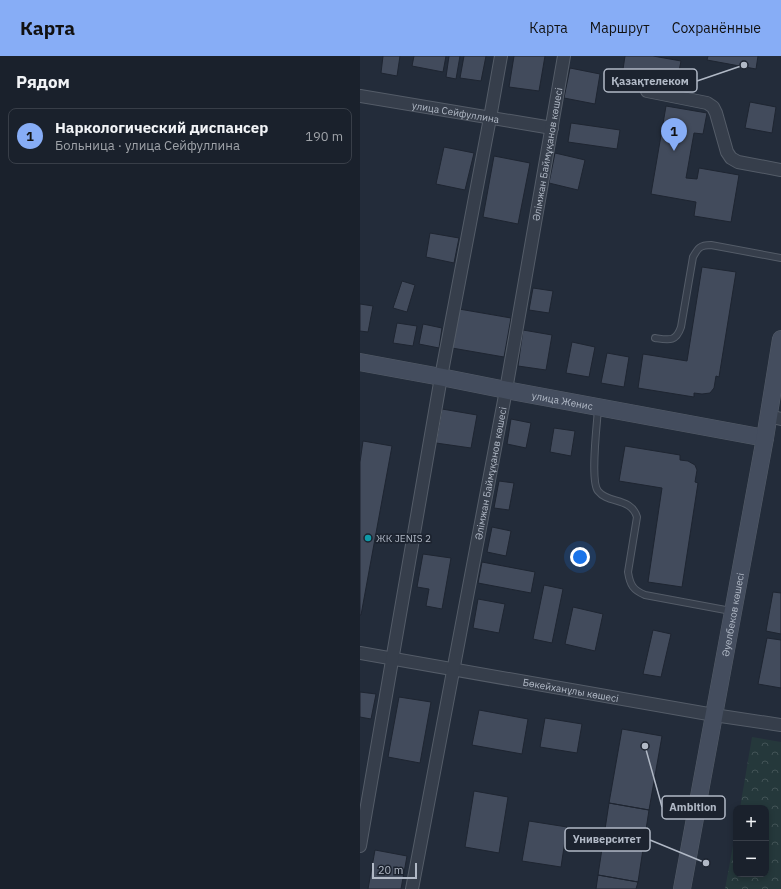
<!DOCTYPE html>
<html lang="ru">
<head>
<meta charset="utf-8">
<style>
  body { margin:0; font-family:"IBM Plex Sans",sans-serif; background:#232934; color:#f1f3f6 }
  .controls { position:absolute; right:12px; bottom:12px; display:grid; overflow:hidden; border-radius:8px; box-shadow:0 2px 6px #0003 }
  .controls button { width:36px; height:36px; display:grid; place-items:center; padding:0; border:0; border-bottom:1px solid #383e48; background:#1a212c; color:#f1f3f6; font:20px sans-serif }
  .scale { position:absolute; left:12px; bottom:10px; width:45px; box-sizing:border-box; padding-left:4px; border:2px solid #b1b9c6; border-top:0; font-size:11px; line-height:14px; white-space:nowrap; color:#b1b9c6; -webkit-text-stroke:3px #1c232f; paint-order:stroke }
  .you { position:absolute; left:220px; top:501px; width:14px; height:14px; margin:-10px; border:3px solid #fff; border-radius:50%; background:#1a73e8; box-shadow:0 0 0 6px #1a73e833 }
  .badge { display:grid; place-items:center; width:26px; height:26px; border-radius:50%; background:#87adf6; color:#111; font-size:13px; font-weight:700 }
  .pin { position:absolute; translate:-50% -33px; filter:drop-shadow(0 1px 2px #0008) }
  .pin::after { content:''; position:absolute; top:21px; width:14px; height:12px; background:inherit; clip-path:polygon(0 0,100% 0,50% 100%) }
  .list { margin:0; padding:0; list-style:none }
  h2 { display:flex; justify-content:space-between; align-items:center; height:52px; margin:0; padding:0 16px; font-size:17px }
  h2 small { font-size:13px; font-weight:400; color:#9fa3a9 }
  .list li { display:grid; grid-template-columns:26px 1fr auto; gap:12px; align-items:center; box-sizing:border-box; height:56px; margin:0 8px 8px; padding:0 8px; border:1px solid #383e48; border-radius:8px }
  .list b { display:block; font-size:15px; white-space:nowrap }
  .list p { margin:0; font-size:13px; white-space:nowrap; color:#9fa3a9 }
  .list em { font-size:13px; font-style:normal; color:#9fa3a9 }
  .map { position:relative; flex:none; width:421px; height:833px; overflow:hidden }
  header { display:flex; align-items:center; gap:24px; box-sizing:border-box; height:56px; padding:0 20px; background:#87adf6; color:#111 }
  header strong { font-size:19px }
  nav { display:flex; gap:22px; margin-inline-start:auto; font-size:14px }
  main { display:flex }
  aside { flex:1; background:#1a212c }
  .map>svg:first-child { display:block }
  .forest { fill:url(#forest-crowns) }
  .building { fill:#424b5c; stroke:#1e2531 }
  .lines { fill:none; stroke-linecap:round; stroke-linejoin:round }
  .lane-casing { stroke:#545c68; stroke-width:8 }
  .street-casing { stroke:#545c68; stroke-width:14 }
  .secondary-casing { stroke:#545c68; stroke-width:18 }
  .lane { stroke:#363e4b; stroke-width:6 }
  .street { stroke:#363e4b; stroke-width:12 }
  .secondary { stroke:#444d5e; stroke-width:17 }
  .culture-dot { fill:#0f9aa8; stroke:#1c232f; stroke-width:1.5 }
  .labels { text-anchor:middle; stroke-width:3.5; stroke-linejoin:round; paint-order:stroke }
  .street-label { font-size:10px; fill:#b1b9c6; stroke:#1c232f }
  .poi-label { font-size:10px; fill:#b1b9c6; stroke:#1c232f; text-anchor:start }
  .leader { fill:none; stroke:#b1b9c6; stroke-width:1.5 }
  .callout-dot { fill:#b1b9c6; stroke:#1c232f; stroke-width:1.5 }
  .callout { fill:#1c232f; stroke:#b1b9c6; stroke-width:1.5 }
  .callout-label { font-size:11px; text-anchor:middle; font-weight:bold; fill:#b1b9c6 }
</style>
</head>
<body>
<header>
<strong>Карта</strong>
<nav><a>Карта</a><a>Маршрут</a><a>Сохранённые</a></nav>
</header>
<main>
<aside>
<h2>Рядом<small></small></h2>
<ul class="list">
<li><span class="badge">1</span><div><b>Наркологический диспансер</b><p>Больница · улица Сейфуллина</p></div><em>190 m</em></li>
</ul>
</aside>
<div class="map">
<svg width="421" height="833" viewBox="0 0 421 833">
  <defs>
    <pattern id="forest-crowns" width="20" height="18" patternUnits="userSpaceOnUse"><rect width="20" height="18" fill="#25383b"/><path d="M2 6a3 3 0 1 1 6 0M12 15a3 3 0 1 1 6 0" fill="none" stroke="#425356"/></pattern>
  </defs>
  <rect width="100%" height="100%" fill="#232c3a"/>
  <path class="forest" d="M392,681L421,686V833H365L376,773V818H406V752H380Z"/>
  <path class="building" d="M23,0H40L37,20L21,17Z
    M54,0H86L83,16L52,10Z
    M89,0H100L96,23L86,21Z
    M104,0H126L121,25L100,22Z
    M154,0H185L179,35L149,31Z
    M265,0H293L321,5L316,30L262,20Z
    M348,0H398L396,13L347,4Z
    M210,12L240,18L235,48L204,42Z
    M390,46L416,51L412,77L385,72Z
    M306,50L347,57L343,78L334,77L326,122L337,123L339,112L379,119L371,166L334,160L336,146L291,138Z
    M211,67L260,74L257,93L208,86Z
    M84,91L114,97L105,134L76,128Z
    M195,97L225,104L218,134L189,127Z
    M134,100L170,107L158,168L123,161Z
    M70,177L99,182L94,207L66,201Z
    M342,211L376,216L359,321L356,320L354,332L350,337L342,338L334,337V341L278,332L283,298L327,305Z
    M42,225L55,229L47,256L33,252Z
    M173,232L193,235L189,257L169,254Z
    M0,248L13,250L8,276L0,275Z
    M99,253L151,262L144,301L92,292Z
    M37,267L57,270L53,290L33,287Z
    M63,268L82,272L79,292L59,288Z
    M163,274L192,279L186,314L158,310Z
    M212,286L235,291L229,321L206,317Z
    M247,297L269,301L264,331L241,327Z
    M82,353L117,359L111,392L76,387Z
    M151,363L171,367L166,392L147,388Z
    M194,372L215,375L211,400L190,396Z
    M3,385L32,390L1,559H0V406Z
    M265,390L320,399V404L328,405L335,409L337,414L335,426L338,427L322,531L288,526L302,432L259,425Z
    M139,425L154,427L149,454L134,452Z
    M132,471L151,475L146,500L127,496Z
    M63,498L91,502L82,553L66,550L69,533L57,531Z
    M122,506L175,516L171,537L118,527Z
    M184,529L203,533L192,587L173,583Z
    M413,536L421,537V578L406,575Z
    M118,543L145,548L139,577L113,572Z
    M213,551L243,558L235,595L205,588Z
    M293,574L311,578L301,621L283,618Z
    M407,582L421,584V632L398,628Z
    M0,636L16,638L11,663L0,661Z
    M39,641L71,646L60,707L28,701Z
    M119,654L168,663L162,698L112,689Z
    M185,662L222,668L217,697L180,691Z
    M262,673L302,680L289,754L249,747Z
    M114,735L148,741L139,797L105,791Z
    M249,747L289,754L278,826L238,819Z
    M169,765L207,771L201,811L162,805Z
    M15,794L47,800L41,833H8Z
    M238,819L278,826L276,833H236Z"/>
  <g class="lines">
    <g class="lane-casing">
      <path id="lane" d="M295,282C309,284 316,286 321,271L333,201C338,192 340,189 351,189L421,202
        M238,353C237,368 230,425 238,435C248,448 271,441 277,461L268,516C270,529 273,534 285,539L371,555"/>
    </g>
    <g class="street-casing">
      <g id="street">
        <path d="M287,35L347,47L353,51L356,57L367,96L371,102L378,106L421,114"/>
        <path id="s1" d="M0,40L192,72"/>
        <path d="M408,360L421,363"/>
        <path id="s2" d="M0,597L354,659L421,669"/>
        <path d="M0,790L81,321L130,62L141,0"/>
        <path id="s3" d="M52,833L146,334L204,0"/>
      </g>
    </g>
    <g class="secondary-casing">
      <g id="secondary">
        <path id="s4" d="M0,306L81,321L146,334L405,382"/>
        <path id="s5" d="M322,833L405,382L421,283"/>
      </g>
    </g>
    <use href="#lane" class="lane"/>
    <use href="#street" class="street"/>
    <use href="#secondary" class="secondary"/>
  </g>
  <circle class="culture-dot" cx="8" cy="482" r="4"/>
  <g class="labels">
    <g class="street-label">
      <text dy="4" stroke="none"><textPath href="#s1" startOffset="97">улица Сейфуллина</textPath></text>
      <text dy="4" stroke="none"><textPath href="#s3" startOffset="747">Әлімжан Баймұқанов көшесі</textPath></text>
      <text dy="4" stroke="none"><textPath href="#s4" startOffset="206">улица Женис</textPath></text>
      <text dy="4" stroke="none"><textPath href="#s3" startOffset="423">Әлімжан Баймұқанов көшесі</textPath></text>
      <text dy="4" stroke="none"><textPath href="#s5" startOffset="279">Әуелбеков көшесі</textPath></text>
      <text dy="4" stroke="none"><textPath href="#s2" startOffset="214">Бөкейханұлы көшесі</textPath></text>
    </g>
    <g class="poi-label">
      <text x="16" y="486">ЖК JENIS 2</text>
    </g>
  </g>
  <path class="leader" d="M384 9L337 25M285 690L302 751M346 807L290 784"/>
  <g class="callout-dot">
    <circle cx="384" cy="9" r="4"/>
    <circle cx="285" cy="690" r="4"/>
    <circle cx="346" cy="807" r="4"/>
  </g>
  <g class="callout">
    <rect x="244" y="13" width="93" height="23" rx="4"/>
    <rect x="302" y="740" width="63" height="23" rx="4"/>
    <rect x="205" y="772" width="85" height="23" rx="4"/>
  </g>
  <g class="callout-label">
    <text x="290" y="29">Қазақтелеком</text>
    <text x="333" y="755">Ambition</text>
    <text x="247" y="787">Университет</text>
  </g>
</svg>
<div class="controls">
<button>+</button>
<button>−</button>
</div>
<div class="scale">20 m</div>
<div class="you"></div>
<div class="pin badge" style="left:314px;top:95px">1</div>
</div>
</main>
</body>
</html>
